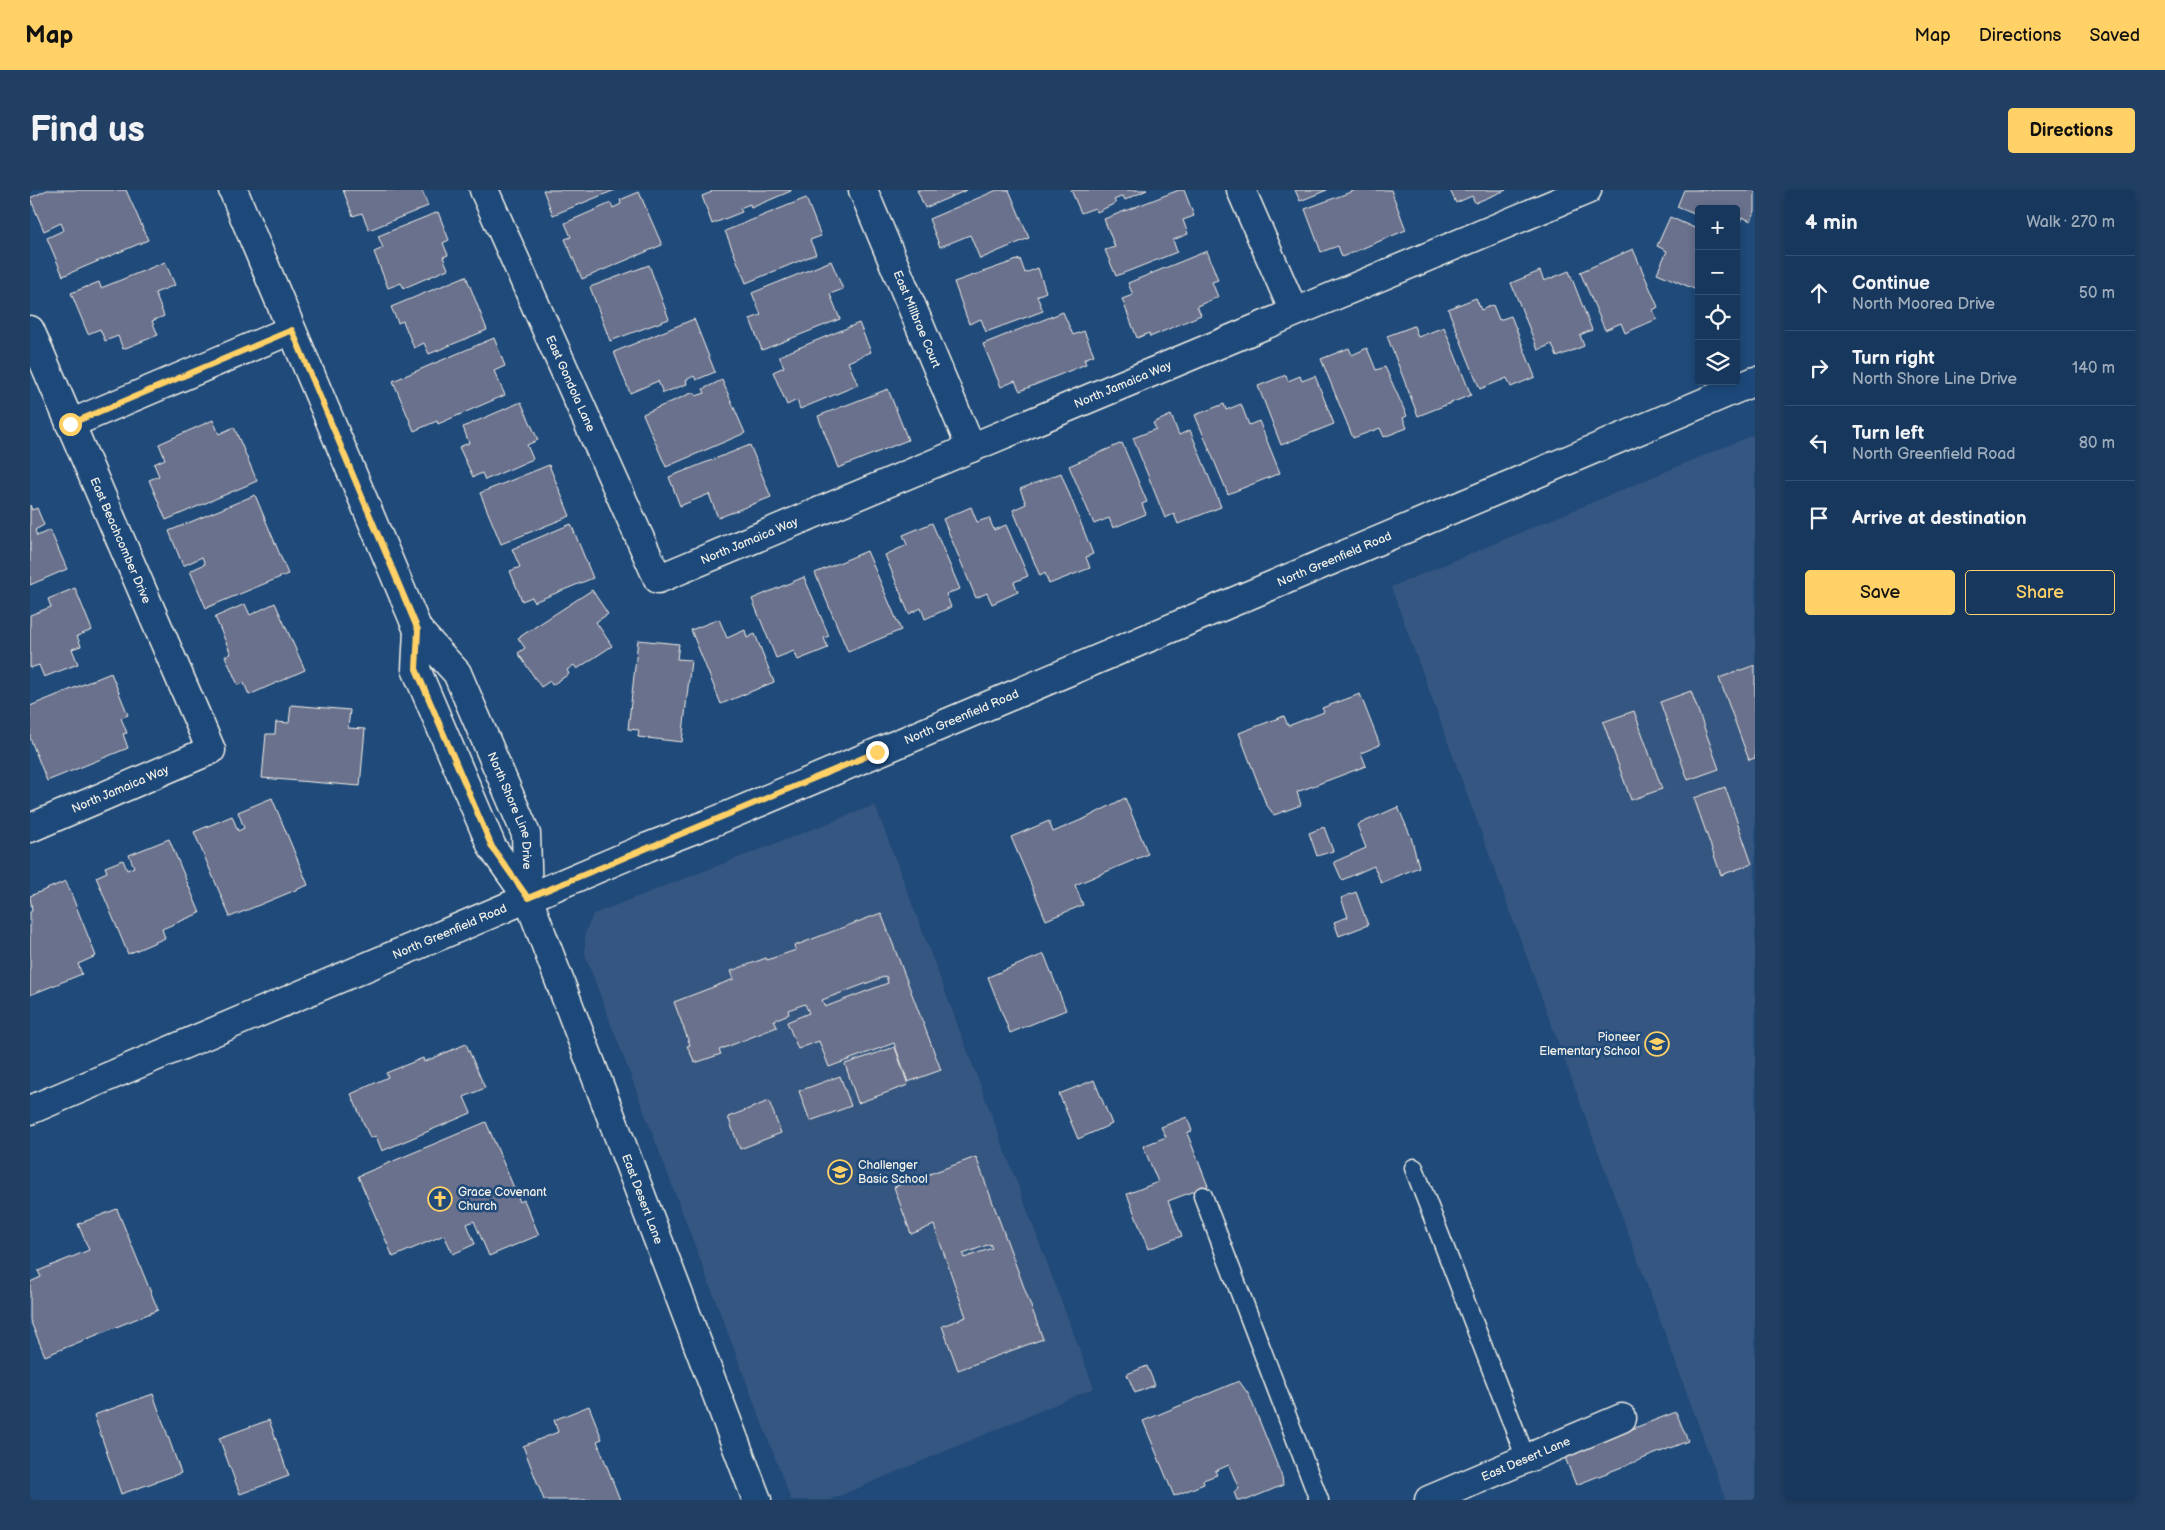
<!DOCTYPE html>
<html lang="en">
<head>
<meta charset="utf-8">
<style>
  body { margin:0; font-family:"Balsamiq Sans",sans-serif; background:#203f62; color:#f1f3f6 }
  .controls { position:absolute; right:15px; top:15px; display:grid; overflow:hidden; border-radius:5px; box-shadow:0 2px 8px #0003 }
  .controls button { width:45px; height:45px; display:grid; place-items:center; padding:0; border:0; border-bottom:1px solid #365272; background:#17385c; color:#f1f3f6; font:25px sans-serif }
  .stop { position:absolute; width:15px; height:15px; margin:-11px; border:4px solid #ffd166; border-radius:50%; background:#fff }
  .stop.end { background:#ffd166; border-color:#fff; box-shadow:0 1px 5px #0008 }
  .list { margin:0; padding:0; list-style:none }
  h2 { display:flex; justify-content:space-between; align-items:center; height:65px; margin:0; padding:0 20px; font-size:21px }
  h2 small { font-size:16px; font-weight:400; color:#9eacbb }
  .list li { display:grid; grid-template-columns:32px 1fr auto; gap:15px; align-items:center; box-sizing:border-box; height:75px; padding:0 20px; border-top:1px solid #365272 }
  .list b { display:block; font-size:19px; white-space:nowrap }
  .list p { margin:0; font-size:16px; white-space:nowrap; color:#9eacbb }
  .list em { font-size:16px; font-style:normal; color:#9eacbb }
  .actions { display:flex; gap:10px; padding:15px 20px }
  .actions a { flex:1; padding:11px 0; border:1px solid #ffd166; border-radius:5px; text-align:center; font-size:18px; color:#ffd166 }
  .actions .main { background:#ffd166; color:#111 }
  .icon { flex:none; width:28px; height:28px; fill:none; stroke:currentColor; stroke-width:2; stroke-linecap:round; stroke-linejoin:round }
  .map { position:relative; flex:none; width:1725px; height:1310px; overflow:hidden; border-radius:5px }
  header { display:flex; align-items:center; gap:30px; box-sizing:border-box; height:70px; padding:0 25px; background:#ffd166; color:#111 }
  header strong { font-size:24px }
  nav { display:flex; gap:28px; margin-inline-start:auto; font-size:18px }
  .intro { display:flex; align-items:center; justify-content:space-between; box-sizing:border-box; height:120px; padding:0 30px }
  h1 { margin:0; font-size:35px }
  .button { padding:12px 22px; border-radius:5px; background:#ffd166; color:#111; font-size:18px; font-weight:700 }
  main { display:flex; gap:30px; padding:0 30px }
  aside { flex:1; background:#17385c; border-radius:5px; box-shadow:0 2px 8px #0003 }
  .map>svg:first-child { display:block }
  .built { fill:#365680 }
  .building { fill:#6a718d; stroke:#f4f1e8; fill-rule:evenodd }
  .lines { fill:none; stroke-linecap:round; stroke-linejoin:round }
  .service-casing { stroke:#f4f1e8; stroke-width:21 }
  .minor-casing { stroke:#f4f1e8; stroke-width:31 }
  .tertiary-casing { stroke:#f4f1e8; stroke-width:31 }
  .secondary-casing { stroke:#f4f1e8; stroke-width:31 }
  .service { stroke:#1f4a7a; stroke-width:18 }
  .minor { stroke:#1f4a7a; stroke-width:28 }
  .tertiary { stroke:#1f4a7a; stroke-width:28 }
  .secondary { stroke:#1f4a7a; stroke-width:28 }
  .route { stroke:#ffd166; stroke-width:6 }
  .labels { text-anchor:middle; stroke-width:5; stroke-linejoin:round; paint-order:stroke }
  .street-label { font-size:12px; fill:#f4f1e8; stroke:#1f4a7a }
  .poi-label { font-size:12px; fill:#f4f1e8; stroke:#1f4a7a; text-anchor:start }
</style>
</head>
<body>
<header>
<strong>Map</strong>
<nav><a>Map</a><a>Directions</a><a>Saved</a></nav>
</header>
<div class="intro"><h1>Find us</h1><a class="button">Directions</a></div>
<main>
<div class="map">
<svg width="1725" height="1310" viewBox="0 0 1725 1310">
  <rect width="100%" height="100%" fill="#1f4a7a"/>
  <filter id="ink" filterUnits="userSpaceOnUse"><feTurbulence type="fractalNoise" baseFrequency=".02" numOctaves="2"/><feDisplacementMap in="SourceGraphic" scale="10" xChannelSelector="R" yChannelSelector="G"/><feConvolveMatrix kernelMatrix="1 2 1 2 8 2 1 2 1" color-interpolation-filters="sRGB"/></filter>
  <g filter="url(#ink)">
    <path class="built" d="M1725,244V1310H1696L1361,397Z
      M845,615L1064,1198L800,1310H761L555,765V743L563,724Z"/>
    <path class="building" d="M17,0H96L118,50L33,86L17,48L34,40L31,33L14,41L0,8Z
      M313,0H392L398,16L339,40L332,23L323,26Z
      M513,0H585L523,25Z
      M681,0H761V1L721,18L720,14L710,18L712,22L682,34L672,6L682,2Z
      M887,0H937L895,18Z
      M967,0H979L999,48L950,69L940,45L910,57L899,29Z
      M1041,0H1117L1095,10L1093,6L1084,10L1086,13L1067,22L1065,18L1051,23Z
      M1149,0H1154L1164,26L1153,30L1158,44L1143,50L1147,62L1086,86L1075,60L1085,57L1074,29Z
      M1265,0H1297L1270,11Z
      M1326,0H1361L1376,40L1312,67L1308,56L1291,62L1275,19Z
      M1420,0H1476L1445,13L1442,6L1426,13Z
      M1654,0H1725V21L1721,31L1712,27L1706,41V19H1669V26L1647,17Z
      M609,2L632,55L552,89L535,49L541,47L535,33L581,13L583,18L591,14L590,10Z
      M776,8L791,46L780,50L786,64L716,93L695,41Z
      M408,22L419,50L413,53L418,65L413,67L418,79L374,98L371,93L358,98L344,62L353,58L348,46Z
      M1640,27L1669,40V101L1627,83L1637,61L1627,56Z
      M1603,59L1628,117L1623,120L1627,129L1595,143L1591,133L1575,140L1550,82Z
      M1177,61L1188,90L1182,92L1188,107L1167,116L1171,125L1120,147L1119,143L1107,148L1092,109L1103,105L1098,93Z
      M990,69L995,83L1008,78L1016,102L1007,106L1013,121L956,142L951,129L939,134L924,92Z
      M801,71L813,99L800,104L810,129L732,160L720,129L731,125L722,103Z
      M135,72L145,95L125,103L134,126L122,131L128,145L93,159L88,146L75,151L70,139L58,144L41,103L69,92L71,98Z
      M619,75L639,129L580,151L560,97Z
      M1510,81L1514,91L1539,81L1562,140L1550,145L1554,156L1527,167L1522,154L1508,160L1481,93Z
      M436,86L457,140L399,164L394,153L384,158L373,131L368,133L361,117Z
      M1446,108L1451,120L1463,115L1469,130L1481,126L1505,187L1481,197L1477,188L1450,199L1418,119Z
      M1033,122L1043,145L1054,141L1064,165L1054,169L1056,174L990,201L985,191L971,197L953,154Z
      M664,129L685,182L666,190L664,186L656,190L657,194L633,203L628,191L600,203L584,162Z
      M829,133L841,162L818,172L828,195L770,219L767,210L757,215L743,182L754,177L749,166Z
      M1384,136L1388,147L1414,137L1441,205L1388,226L1357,146Z
      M464,148L475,176L464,181L475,205L408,234L407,231L384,241L363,191Z
      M1319,158L1322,165L1337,158L1346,180L1355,177L1377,226L1373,228L1377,238L1354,247L1350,238L1323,248L1291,169Z
      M1256,185L1258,191L1270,186L1272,191L1285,186L1304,234L1251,255L1228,196Z
      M692,190L715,243L636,277L613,224L664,202L666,206L675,203L673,199Z
      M858,199L878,250L808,278L788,226Z
      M491,212L508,250L497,255L503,269L455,290L452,283L443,287L429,257L439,253L433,237Z
      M1194,214L1196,220L1211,214L1219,235L1229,231L1250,283L1198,304L1165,225Z
      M1141,225L1149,245L1160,240L1191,317L1148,334L1144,324L1135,328L1103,248L1126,239L1123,233Z
      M183,230L189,244L204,237L227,291L136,330L119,290L129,286L124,274L135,269L129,254Z
      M1092,253L1117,312L1112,314L1116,324L1083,338L1079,328L1064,334L1039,276Z
      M720,255L741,307L688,328L679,304L650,316L639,287Z
      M519,275L540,326L471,354L450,303Z
      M1031,283L1063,364L1056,367L1060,378L1019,394L1015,383L1010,386L983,320L996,314L990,299Z
      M225,305L258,384L176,418L160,381L175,374L172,367L153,376L139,341Z
      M0,315L2,320L7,318L14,335L5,340L7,346L20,340L37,379L0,395Z
      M941,317L947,332L959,328L964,340L976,335L998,386L984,392L988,402L962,414L957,403L946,408L913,329Z
      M902,333L930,399L916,404L921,417L895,429L891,418L879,424L855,365L877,355L873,345Z
      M541,334L563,388L504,412L502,407L492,411L480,381L490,377L482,359Z
      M837,361L871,440L818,462L785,383Z
      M774,387L799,446L794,448L798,458L768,470L764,461L746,468L722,409Z
      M45,398L62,440L47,446L51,456L42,459L48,474L14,487L9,475L0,478V425L21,417L18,409Z
      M562,400L578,424L566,432L582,456L547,479L544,475L537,480L539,484L522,495L520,491L511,497L488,463L495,458L488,448Z
      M245,413L275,480L219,505L214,493L208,495L195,466L201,464L185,427L215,414L220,425Z
      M689,429L697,448L715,440L717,448L725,444L744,492L691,514L661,440Z
      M608,450L649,454L647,469L661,470L652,552L608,547L609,540L598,539Z
      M1725,475V568L1719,570L1689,488Z
      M81,483L98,525L91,528L97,543L93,544L98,558L17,591L0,548V516Z
      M1661,501L1689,579L1658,590L1630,512Z
      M1330,504L1350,555L1331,563L1336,576L1267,602L1271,615L1244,625L1236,614L1209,543L1254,526L1258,536L1294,522L1292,518Z
      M261,515L320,520L318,538L335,539L330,596L232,588L236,544H245L246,532L259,533Z
      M1604,521L1632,599L1601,610L1573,532Z
      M1695,597L1722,674L1691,685L1664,608Z
      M242,608L278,695L200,727L164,642L202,626L208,641L214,638L208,622Z
      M1095,608L1118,664L1045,695L1053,715L1016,730L981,647L1019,631L1023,642L1058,627Z
      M1368,617L1381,647L1389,677L1351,693L1344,676L1312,690L1304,672L1336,658L1327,635Z
      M1294,637L1303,661L1287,666L1279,643Z
      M139,649L170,723L132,739L135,748L98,764L66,687L77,682L75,677L93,670L97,680L104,677L99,665Z
      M36,691L66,766L48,774L52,784L0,805V722L2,721L0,706Z
      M1326,702L1338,735L1309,746L1304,732L1318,727L1311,708Z
      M851,723L911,880L878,892L864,853L799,877L789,851L768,859L757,832L779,823L775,814L758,820L759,824L744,830L747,837L689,860L691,864L665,873L657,856L660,855L644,812L704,789L701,781L736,768L737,770L766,760L764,756ZM856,786L858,793L795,817L792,810Z
      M1014,764L1036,820L980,843L958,787Z
      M436,854L455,898L434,907L441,923L352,961L346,946L340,948L321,904L358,887L356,883L393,868L394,872Z
      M865,857L878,895L828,913L815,874Z
      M810,886L821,916L780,931L769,901Z
      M1064,890L1082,934L1048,949L1029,904Z
      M739,911L751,943L710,959L698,927Z
      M1157,927L1162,941L1157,943L1178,996L1138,1011L1152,1046L1118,1059L1097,1004L1128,992L1113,956L1136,947L1131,937Z
      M456,932L490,1012L494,1010L509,1045L459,1066L444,1031L437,1034L445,1054L423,1064L414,1045L363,1067L328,986Z
      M946,967L1013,1149L928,1180L912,1136L936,1127L904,1035L881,1044L864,997ZM960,1054L962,1058L934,1068L933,1064Z
      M87,1019L128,1120L15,1166L0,1130V1092L11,1087L8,1081L59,1060L48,1034Z
      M1117,1176L1125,1195L1105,1203L1097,1184Z
      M1209,1191L1219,1205L1252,1287L1253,1295L1217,1310H1207L1204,1302L1209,1299L1199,1275L1185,1281L1187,1285L1173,1290L1174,1294L1144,1306L1113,1231Z
      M123,1204L151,1283L91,1304L64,1225Z
      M559,1216L572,1249L567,1251L590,1310H514L493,1256L528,1242L524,1230Z
      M1646,1222L1658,1251L1546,1295L1534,1265Z
      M239,1230L259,1286L210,1304L189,1248Z"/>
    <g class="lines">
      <g class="service-casing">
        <path id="service" d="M1384,978L1496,1269
          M1173,1006L1289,1310"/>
      </g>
      <g class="minor-casing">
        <g id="minor">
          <path id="s1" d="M454,0L628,389L1557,0"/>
          <path id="s2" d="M833,0L941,258"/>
          <path d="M1211,0L1264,122"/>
          <path id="s3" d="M0,140L181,560L0,638"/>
          <path d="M40,234L261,140"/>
          <path id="s4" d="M498,708L727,1310"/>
          <path id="s5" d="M1399,1310L1592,1228"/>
        </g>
      </g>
      <g class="tertiary-casing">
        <g id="tertiary">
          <path id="s6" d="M203,0L388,440L427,483L496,644L498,708"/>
          <path d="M388,440L386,479L462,657L498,708"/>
        </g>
      </g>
      <g class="secondary-casing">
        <g id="secondary">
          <path id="s7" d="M0,920L618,657L683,632L1725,191"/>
        </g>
      </g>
      <use href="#service" class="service"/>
      <use href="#minor" class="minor"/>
      <use href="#tertiary" class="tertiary"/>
      <use href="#secondary" class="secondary"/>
    </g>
  </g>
  <g class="lines" filter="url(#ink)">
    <path class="route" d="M40,234L262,140L388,440L386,479L462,657L498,708L847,562"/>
  </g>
  <defs>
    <g id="school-ring" transform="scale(1.25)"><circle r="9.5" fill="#1f4a7a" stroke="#ffd166" stroke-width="1.5"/><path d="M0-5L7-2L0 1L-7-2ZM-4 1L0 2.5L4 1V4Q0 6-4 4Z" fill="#ffd166"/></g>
    <g id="church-ring" transform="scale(1.25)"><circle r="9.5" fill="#1f4a7a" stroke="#ffd166" stroke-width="1.5"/><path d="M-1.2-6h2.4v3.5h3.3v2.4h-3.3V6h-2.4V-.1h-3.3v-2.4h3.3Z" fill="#ffd166"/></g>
  </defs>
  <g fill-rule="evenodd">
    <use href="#school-ring" x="1627" y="854"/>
    <use href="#school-ring" x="810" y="982"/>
    <use href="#church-ring" x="410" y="1009"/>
  </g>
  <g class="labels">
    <g class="street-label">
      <text dy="4" stroke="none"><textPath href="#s2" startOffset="140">East Millbrae Court</textPath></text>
      <text dy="4" stroke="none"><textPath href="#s1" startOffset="212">East Gondola Lane</textPath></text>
      <text dy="4" stroke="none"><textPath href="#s1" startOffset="930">North Jamaica Way</textPath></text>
      <text dy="4" stroke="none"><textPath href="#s3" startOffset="229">East Beachcomber Drive</textPath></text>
      <text dy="4" stroke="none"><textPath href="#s1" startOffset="525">North Jamaica Way</textPath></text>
      <text dy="4" stroke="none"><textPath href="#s7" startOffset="1416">North Greenfield Road</textPath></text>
      <text dy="4" stroke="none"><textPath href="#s7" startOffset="1011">North Greenfield Road</textPath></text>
      <text transform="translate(90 599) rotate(-23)" y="4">North Jamaica Way</text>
      <text dy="4" stroke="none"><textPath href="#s6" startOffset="684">North Shore Line Drive</textPath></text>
      <text dy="4" stroke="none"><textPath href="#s7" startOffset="456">North Greenfield Road</textPath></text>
      <text dy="4" stroke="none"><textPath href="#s4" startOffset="322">East Desert Lane</textPath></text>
      <text dy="4" stroke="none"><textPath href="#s5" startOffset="105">East Desert Lane</textPath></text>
    </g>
    <g class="poi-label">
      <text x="1610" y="851" text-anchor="end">Pioneer<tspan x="1610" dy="14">Elementary School</tspan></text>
      <text x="828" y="979">Challenger<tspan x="828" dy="14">Basic School</tspan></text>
      <text x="428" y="1006">Grace Covenant<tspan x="428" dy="14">Church</tspan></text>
    </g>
  </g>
</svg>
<div class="controls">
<button>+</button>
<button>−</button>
<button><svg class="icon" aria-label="locate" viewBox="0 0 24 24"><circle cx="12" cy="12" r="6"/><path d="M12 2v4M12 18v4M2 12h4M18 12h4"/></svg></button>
<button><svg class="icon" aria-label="layers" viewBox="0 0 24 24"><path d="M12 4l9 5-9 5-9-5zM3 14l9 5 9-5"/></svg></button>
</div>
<div class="stop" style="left:40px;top:234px"></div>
<div class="stop end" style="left:847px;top:562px"></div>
</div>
<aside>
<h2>4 min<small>Walk · 270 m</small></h2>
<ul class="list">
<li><svg class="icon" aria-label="ahead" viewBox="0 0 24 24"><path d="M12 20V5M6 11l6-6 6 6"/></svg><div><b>Continue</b><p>North Moorea Drive</p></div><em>50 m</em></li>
<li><svg class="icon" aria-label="right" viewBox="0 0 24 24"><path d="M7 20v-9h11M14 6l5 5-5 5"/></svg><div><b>Turn right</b><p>North Shore Line Drive</p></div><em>140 m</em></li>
<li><svg class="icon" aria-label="left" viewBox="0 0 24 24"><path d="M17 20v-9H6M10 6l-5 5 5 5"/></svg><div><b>Turn left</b><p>North Greenfield Road</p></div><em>80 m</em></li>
<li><svg class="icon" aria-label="arrive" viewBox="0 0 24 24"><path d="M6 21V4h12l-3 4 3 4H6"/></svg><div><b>Arrive at destination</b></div></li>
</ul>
<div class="actions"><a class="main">Save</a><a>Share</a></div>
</aside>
</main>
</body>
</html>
